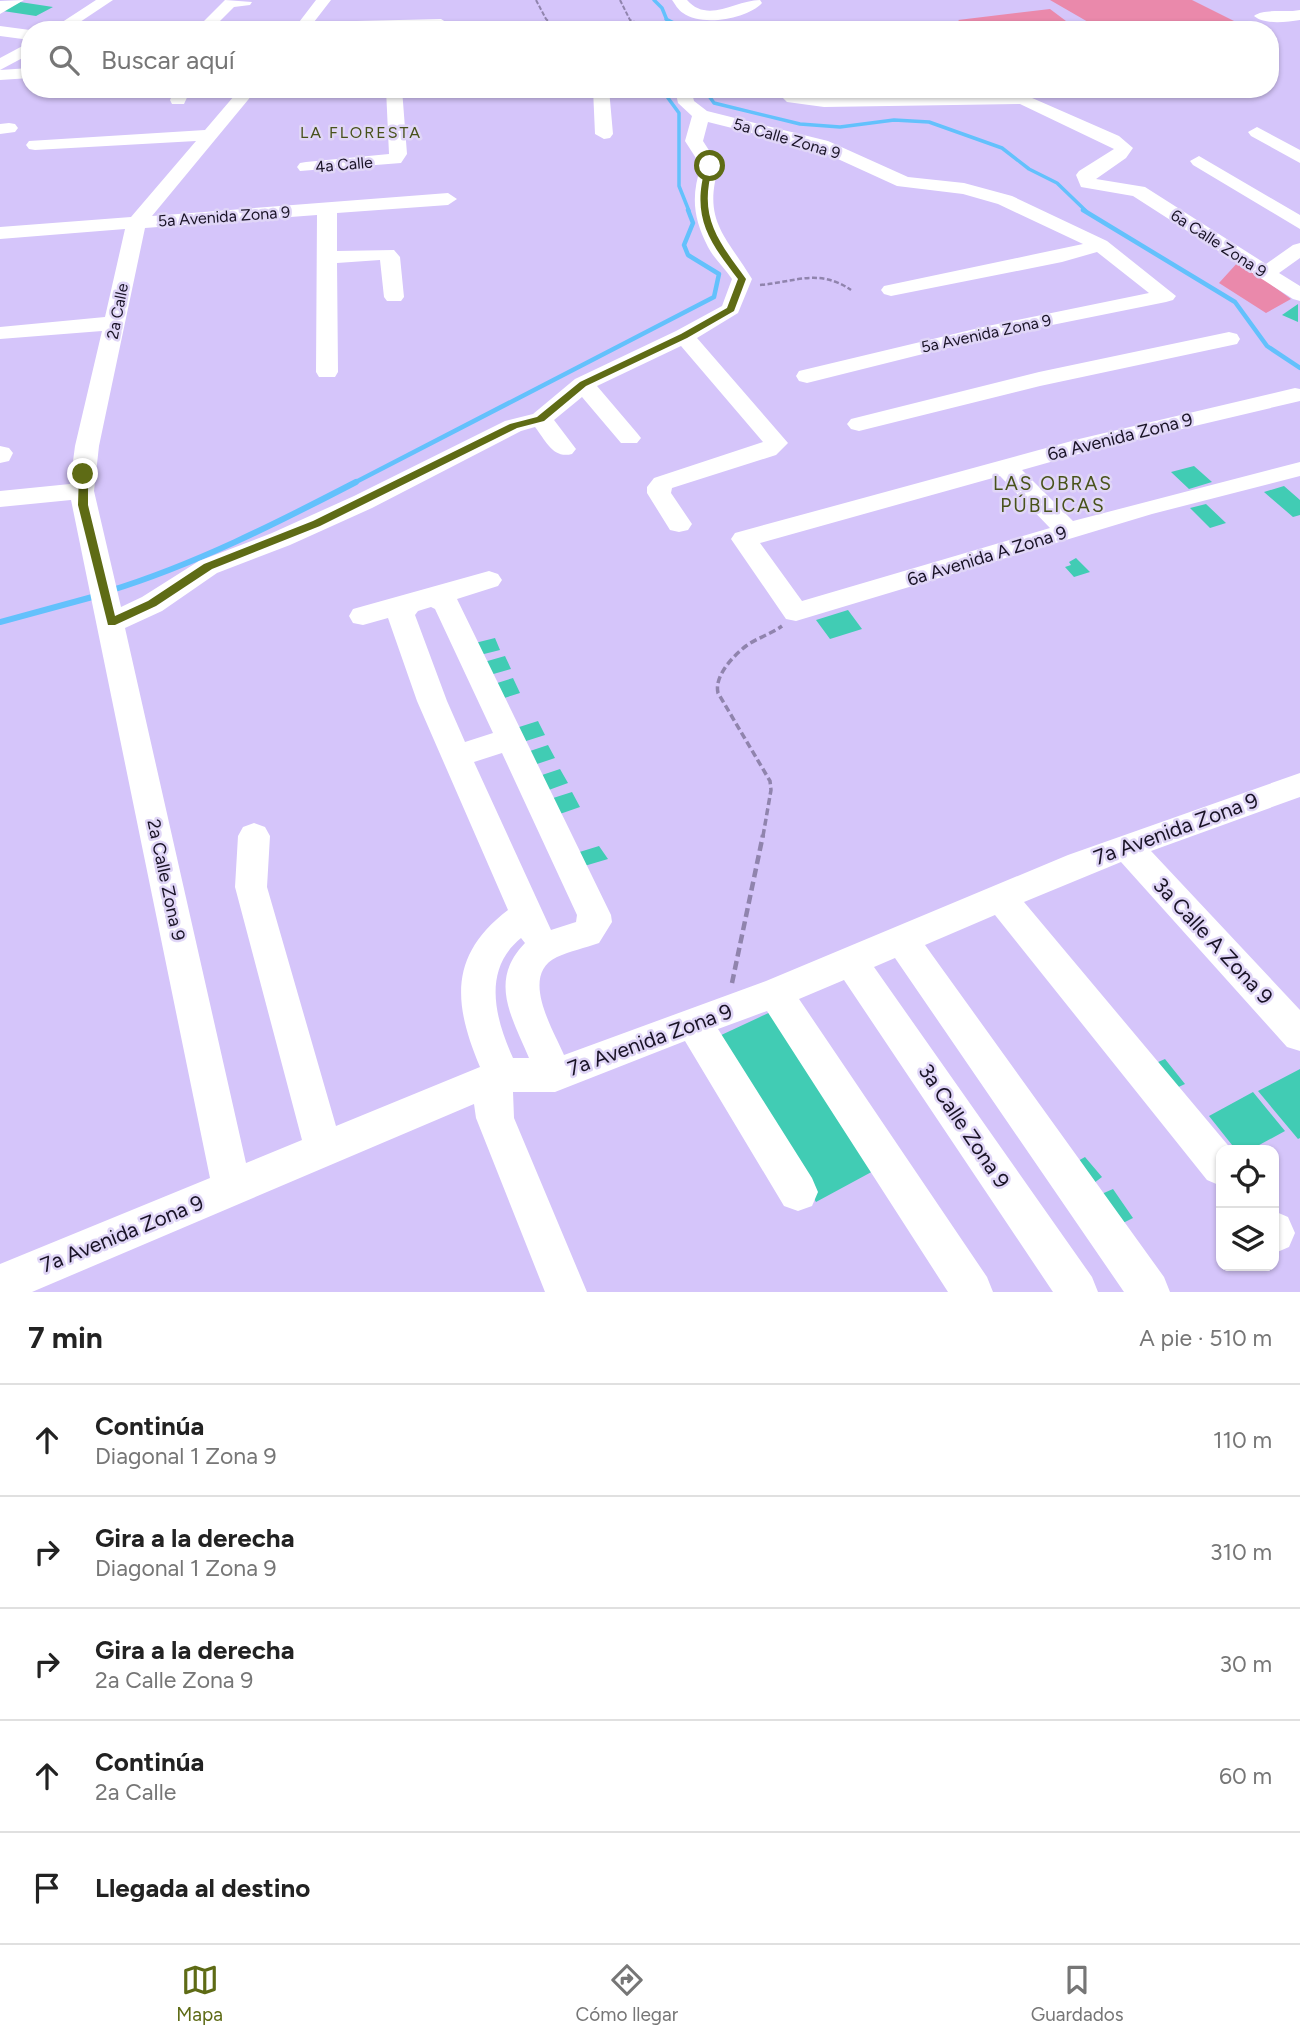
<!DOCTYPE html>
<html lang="es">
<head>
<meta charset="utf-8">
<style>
  body { margin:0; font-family:Figtree,sans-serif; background:#f6f6f6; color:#222 }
  .controls { position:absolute; right:21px; bottom:21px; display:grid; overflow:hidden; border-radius:14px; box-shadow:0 2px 5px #0004 }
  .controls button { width:63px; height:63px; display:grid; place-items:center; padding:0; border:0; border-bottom:2px solid #e0e0e0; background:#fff; color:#222; font:35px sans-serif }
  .stop { position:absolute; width:21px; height:21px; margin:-16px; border:5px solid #5e6b15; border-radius:50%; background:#fff }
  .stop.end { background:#5e6b15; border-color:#fff; box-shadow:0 2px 7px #0008 }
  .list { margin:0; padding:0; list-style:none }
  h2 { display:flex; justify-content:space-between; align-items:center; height:91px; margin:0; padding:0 28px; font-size:30px }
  h2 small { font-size:23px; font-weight:400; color:#767676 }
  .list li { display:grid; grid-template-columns:46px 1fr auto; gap:21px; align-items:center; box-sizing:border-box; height:112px; padding:0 28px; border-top:2px solid #e0e0e0 }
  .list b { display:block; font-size:26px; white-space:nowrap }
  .list p { margin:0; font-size:23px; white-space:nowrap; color:#767676 }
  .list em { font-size:23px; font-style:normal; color:#767676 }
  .icon { flex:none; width:38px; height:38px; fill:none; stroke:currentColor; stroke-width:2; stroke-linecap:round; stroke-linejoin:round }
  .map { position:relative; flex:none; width:1300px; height:1292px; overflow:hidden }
  .search { position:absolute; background:#fff; box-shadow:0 2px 5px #0004; left:21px; right:21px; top:21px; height:77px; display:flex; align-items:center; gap:18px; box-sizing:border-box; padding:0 24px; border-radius:28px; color:#767676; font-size:26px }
  .sheet { height:651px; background:#fff }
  nav { display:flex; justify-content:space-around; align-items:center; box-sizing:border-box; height:98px; border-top:2px solid #e0e0e0; background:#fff; font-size:19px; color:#767676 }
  nav a { display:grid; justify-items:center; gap:4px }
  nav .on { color:#5e6b15 }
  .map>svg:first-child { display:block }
  .green { fill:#ea89ab }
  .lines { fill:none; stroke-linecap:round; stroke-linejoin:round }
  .stream-far2 { stroke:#63c1fc; stroke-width:3.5 }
  .stream-far1 { stroke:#63c1fc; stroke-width:4.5 }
  .stream { stroke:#63c1fc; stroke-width:6 }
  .building { fill:#41ccb4 }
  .path-far3 { stroke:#9084ad; stroke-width:2; stroke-dasharray:4.5 2; stroke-linecap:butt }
  .path-far2 { stroke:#9084ad; stroke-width:2.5; stroke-dasharray:5 2.5; stroke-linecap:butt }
  .path-far1 { stroke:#9084ad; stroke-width:3.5; stroke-dasharray:7 3.5; stroke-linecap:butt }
  .path { stroke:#9084ad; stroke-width:4.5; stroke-dasharray:9 4.5; stroke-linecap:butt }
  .minor { fill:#fff; fill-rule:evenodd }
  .major { fill:#fff; fill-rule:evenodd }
  .route { fill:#5e6b15 }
  .labels { text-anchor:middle; stroke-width:5; stroke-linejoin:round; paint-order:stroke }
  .far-neighbourhood-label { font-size:16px; letter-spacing:2px; fill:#48521a; stroke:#e0d6f7 }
  .far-street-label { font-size:16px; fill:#191326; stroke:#e0d6f7 }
  .street-label { font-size:18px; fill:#191326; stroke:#e0d6f7 }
  .neighbourhood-label { font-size:19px; letter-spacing:2px; fill:#48521a; stroke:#e0d6f7 }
  .near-street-label { font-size:21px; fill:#191326; stroke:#e0d6f7 }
</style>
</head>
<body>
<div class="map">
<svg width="1300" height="1292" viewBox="0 0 1300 1292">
  <rect width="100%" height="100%" fill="#d5c5fa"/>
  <path class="green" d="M1050,0H1192L1242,25L1221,30H1102Z
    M1050,9L1078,30H970L958,20Z
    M1239,261L1291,299L1266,313L1219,283Z"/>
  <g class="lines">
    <path class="stream-far2" d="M654,0L662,8L671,30
      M666,19L688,30
      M672,89L668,98L679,113V186L689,211
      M704,89L714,103L800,124L840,127L894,120L929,122L1002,148L1029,169L1057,183L1086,211"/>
    <path class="stream-far1" d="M1083,210L1235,302L1267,346L1300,368
      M352,484L714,297L719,274L688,255L684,245L693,223L688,210"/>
    <path class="stream" d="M109,591C194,565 277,523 356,482
      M0,622L96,596"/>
  </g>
  <path class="building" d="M20,2L53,7L36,16L3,11Z
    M1298,304V322L1282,315Z
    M1194,466L1212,482L1189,489L1171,472Z
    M1284,486L1300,500V515L1293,517L1264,492Z
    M1206,504L1226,523L1210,528L1190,508Z
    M1076,558L1090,572L1074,577L1065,567L1071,565L1069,562Z
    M848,610L862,629L830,639L816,620Z
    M495,638L500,650L480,655L475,643Z
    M505,656L511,669L490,675L484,662Z
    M513,678L520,693L501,699L494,684Z
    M538,721L545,735L523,742L516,728Z
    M548,745L555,758L534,765L527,752Z
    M560,769L568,783L546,791L539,776Z
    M572,792L580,807L557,815L550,799Z
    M599,846L608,859L581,867L573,854Z
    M775,1010L877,1169L816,1202L717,1037Z
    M1165,1059L1185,1084L1168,1092L1149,1066Z
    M1300,1069V1138L1298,1139L1258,1091Z
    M1253,1092L1285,1131L1250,1150H1236L1209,1116Z
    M1085,1157L1102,1177L1094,1183L1076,1162Z
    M1113,1189L1133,1218L1117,1226L1097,1196Z"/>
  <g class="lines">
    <path class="path-far3" d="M536,0L546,19L558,30
      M620,0L630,20L653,30"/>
    <path class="path-far2" d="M760,285C795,282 819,268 851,290"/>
    <path class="path-far1" d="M763,836L771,790L770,781L718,693C714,676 733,656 746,646C757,638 771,634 782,626"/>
    <path class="path" d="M732,983L763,835"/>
    <path class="minor" d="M96,0H113L68,30H50Z
      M225,0L252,2L250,5L234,7L214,27H204L201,24Z
      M316,0H331L314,22L441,19L449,24L441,29L293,30Z
      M672,0H687C708,24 736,0 760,0L762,3C747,19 702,27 683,13C678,10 675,4 672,0Z
      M1300,10V20C1286,22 1265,25 1254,16C1264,8 1287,13 1300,10Z
      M0,26L30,30V40L0,36Z
      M30,42V54L0,70V58Z
      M30,68V78L0,80V70Z
      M175,89H191L184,104H172L170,100Z
      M240,89H257L152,216L448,193L457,199L448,205L337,213V251L394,250L400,257L404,297L401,301H387L384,297L380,260L337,263L338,372L335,377H319L316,372L317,215L145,228L99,446L94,491L121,607L142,597L199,561L272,533L354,496L505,421L533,414L575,379L676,331L722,306L732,279C725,268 714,259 708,247C693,218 691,196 701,166L685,141L692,116L678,103L675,89H691L694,101L707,111L828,141L908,177L964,183L1012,196L1107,241L1176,296L1173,300L1166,302L983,339L807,383L799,381L796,376L799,371L983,327L1149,293L1097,252L1062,262L891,296L884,294L881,290L884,286L1083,244L998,204L963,194L897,186L816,149L708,122L703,141L719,166C702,221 726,236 752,279L738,313L697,338L788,443L776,455L672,488L671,493L692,524L688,530L679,532L670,530L647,493V487L654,478L763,442L681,346L597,386L637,433L641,438L637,443H621L582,397L554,420L576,449L572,454C553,459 546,441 535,427L521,431L372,508L290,545L217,573L162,611L125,628L246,1163L302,1140L235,887L238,836L243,827L254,823L265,827L270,836L267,887L336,1126L480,1067C453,1003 449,955 508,910L417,701L388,618L363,625L353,623L349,616L353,609L489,571L498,574L502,580L498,586L457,599L611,915L612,922L599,943C585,948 570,951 557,957C519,975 553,1029 564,1055L766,981L1068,855L1300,773V797L1151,851L1300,1010V1051L1287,1047L1121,862L1024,902L1232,1150H1221V1186L1207,1180L995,915L925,945L1164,1277L1170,1292H1124L895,958L874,967L1092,1277L1098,1292H1053L844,980L799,999L987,1277L993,1292H948L767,1011L718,1029L812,1178L818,1192L812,1206L798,1211L784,1206L685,1041L555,1092H513L514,1118L587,1292H545L476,1118L474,1104L32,1292H0V1264L210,1178L71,500L0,507V491L70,484L75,446L102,331L0,339V327L105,317L125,229L0,239V227L131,217L196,141L35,150L29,149L26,145L29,141L205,130ZM431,607L435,609L493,733L465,742L447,701L415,615L418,611ZM502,753L577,915L576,922L551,930L474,762ZM521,938L525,943C488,981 512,1017 529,1058H513C495,1018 482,970 521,938Z
      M386,89H402L407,154L401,163L300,171L297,167L300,163L306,162L389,154Z
      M593,89H609L613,134L610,138L604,139L595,134Z
      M774,89C792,89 806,95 824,97L1023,94L1119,136L1133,148L1126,158L1096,179L1145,187L1266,264L1293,245L1300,243V258L1279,273L1300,286V301L1293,299L1133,196L1081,187L1076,175L1079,171L1114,149L1020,104L824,107L787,102Z
      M9,123L15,124L18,128L15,132L0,134V124Z
      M1257,127L1300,150V163L1251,136L1248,132Z
      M1199,156L1300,215V229L1193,165L1190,161Z
      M1229,332L1237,334L1240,339L1237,344L1040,386L859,431L851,429L847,424L851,419L1039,372Z
      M1295,388L1300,389V401L1093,450L1022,470L1073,521L1300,462V476L1152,514L796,621L786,619L731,539L735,533L1079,439ZM1000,476L1050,528L802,601L760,543Z
      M0,446L9,448L13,453L9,461L0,463Z
      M1274,1211L1288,1217L1295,1233L1289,1247L1275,1253Z"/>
    <path class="major" d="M24,0L0,14V1Z"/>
  </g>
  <path class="route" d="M710,164L713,166C698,217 717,239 746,279L734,311L687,338L586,386L544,421L517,428L320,526L212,569L156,606L115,625H108L78,505L79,472L88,474V505L115,616L148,601L204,564L313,521L510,424L537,417L580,382L681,334L727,308L738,279C708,240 691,216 706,166Z"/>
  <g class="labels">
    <g class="far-neighbourhood-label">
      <text x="361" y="138">LA FLORESTA</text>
    </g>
    <g class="far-street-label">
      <text transform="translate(787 138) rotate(16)" y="6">5a Calle Zona 9</text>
      <text transform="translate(344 164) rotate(-5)" y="6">4a Calle</text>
      <text transform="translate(224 216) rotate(-4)" y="6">5a Avenida Zona 9</text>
      <text transform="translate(1219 243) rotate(33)" y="6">6a Calle Zona 9</text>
      <text transform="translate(117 311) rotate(-79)" y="6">2a Calle</text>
      <text transform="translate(986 333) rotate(-12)" y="6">5a Avenida Zona 9</text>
    </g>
    <g class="street-label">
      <text transform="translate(1120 437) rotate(-14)" y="6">6a Avenida Zona 9</text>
      <text transform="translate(987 556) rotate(-17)" y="6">6a Avenida A Zona 9</text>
      <text transform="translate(166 880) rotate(78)" y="6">2a Calle Zona 9</text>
    </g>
    <g class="neighbourhood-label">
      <text x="1053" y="490">LAS OBRAS<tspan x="1053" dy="22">PÚBLICAS</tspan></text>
    </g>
    <g class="near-street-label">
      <text transform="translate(1176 829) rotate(-20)" y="7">7a Avenida Zona 9</text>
      <text transform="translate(1213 941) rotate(47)" y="7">3a Calle A Zona 9</text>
      <text transform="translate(650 1040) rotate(-20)" y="7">7a Avenida Zona 9</text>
      <text transform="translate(964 1126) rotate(56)" y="7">3a Calle Zona 9</text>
      <text transform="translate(122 1234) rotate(-22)" y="7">7a Avenida Zona 9</text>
    </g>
  </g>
</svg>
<div class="controls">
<button><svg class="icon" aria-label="locate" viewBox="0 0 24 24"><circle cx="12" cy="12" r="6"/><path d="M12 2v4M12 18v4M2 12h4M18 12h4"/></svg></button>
<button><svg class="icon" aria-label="layers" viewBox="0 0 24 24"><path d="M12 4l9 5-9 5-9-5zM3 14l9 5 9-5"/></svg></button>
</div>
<div class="stop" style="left:710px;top:166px"></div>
<div class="stop end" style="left:83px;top:474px"></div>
<div class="search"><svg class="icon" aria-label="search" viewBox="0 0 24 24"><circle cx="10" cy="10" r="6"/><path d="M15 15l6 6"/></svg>Buscar aquí</div>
</div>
<section class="sheet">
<h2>7 min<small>A pie · 510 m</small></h2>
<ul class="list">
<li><svg class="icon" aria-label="ahead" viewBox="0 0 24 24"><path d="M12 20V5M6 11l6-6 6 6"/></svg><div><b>Continúa</b><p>Diagonal 1 Zona 9</p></div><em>110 m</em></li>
<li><svg class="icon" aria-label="right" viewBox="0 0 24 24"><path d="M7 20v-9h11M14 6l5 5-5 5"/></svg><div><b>Gira a la derecha</b><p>Diagonal 1 Zona 9</p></div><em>310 m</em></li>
<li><svg class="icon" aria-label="right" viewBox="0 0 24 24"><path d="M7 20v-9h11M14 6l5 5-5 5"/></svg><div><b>Gira a la derecha</b><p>2a Calle Zona 9</p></div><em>30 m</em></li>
<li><svg class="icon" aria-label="ahead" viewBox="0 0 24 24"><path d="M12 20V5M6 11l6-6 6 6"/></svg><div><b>Continúa</b><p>2a Calle</p></div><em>60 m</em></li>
<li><svg class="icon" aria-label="arrive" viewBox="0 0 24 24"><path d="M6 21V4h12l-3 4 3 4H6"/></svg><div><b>Llegada al destino</b></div></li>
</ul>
</section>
<nav>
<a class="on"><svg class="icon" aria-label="map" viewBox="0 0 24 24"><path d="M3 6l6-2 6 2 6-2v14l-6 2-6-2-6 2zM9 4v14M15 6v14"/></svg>Mapa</a>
<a><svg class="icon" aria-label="directions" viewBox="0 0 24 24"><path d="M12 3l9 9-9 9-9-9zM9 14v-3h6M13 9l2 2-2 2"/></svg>Cómo llegar</a>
<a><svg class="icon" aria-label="saved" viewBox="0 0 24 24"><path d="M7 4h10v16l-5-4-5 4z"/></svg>Guardados</a>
</nav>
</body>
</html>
